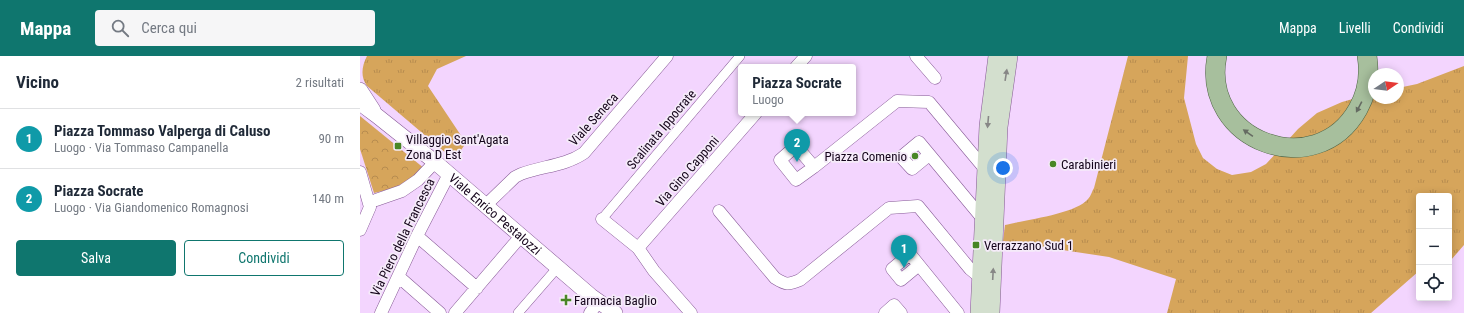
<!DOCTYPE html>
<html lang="it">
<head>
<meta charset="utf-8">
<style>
  body { margin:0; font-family:"Roboto Condensed",sans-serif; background:#f6f6f7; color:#1f2937 }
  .controls { position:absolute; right:12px; bottom:12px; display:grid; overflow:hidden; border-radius:4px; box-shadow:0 2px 10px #0003 }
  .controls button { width:36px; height:36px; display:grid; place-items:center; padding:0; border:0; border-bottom:1px solid #e0e1e3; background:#fff; color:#1f2937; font:20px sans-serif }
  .compass { position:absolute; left:1008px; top:12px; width:36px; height:36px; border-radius:50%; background:#fff; box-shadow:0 2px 10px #0003; rotate:77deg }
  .you { position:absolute; left:643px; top:112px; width:14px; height:14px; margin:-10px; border:3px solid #fff; border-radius:50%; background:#1a73e8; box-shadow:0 0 0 6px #1a73e833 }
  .badge { display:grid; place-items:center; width:26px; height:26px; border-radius:50%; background:#0f766e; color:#fff; font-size:13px; font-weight:700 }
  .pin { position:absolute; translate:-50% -33px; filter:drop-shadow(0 1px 2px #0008) }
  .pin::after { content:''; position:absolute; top:21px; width:14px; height:12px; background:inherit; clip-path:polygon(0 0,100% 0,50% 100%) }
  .popup { position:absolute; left:378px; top:8px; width:118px; height:52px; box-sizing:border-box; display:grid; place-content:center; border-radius:4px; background:#fff; filter:drop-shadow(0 1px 3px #0005); font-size:13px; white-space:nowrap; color:#747a83 }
  .popup b { font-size:15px; color:#1f2937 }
  .popup::after { content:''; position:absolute; left:50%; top:100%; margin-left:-8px; border:8px solid transparent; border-top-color:#fff }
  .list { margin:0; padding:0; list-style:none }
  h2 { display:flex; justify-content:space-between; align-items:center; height:52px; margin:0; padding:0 16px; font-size:17px }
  h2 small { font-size:13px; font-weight:400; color:#747a83 }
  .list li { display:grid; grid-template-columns:26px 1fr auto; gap:12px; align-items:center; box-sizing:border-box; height:60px; padding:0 16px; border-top:1px solid #e0e1e3 }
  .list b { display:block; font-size:15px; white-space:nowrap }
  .list p { margin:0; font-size:13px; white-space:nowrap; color:#747a83 }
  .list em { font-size:13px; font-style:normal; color:#747a83 }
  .actions { display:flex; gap:8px; padding:12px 16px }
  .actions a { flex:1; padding:9px 0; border:1px solid #0f766e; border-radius:4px; text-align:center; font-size:14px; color:#0f766e }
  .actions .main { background:#0f766e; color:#fff }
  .icon { flex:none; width:22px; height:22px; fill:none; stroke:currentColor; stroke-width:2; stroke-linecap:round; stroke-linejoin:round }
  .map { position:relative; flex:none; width:1104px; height:257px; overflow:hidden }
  header { display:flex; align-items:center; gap:24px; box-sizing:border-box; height:56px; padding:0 20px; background:#0f766e; color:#fff }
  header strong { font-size:19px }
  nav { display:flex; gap:22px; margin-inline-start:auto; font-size:14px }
  .search { width:280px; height:36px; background:#f6f6f7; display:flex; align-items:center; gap:10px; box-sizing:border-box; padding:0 14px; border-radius:4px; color:#747a83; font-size:15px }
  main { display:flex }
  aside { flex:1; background:#fff }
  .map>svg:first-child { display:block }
  .grass { fill:url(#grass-tufts) }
  .forest { fill:url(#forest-crowns) }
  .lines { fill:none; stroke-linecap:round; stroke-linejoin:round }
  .pedestrian-casing { stroke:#865996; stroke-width:10 }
  .minor-casing { stroke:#865996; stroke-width:13 }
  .tertiary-casing { stroke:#865996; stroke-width:16 }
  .secondary-casing { stroke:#865996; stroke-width:18 }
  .primary-casing { stroke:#4d6244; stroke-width:20 }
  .pedestrian { stroke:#fff; stroke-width:9 }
  .minor { stroke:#fff; stroke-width:12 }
  .tertiary { stroke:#fff; stroke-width:15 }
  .secondary { stroke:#d3dfce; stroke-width:17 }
  .primary { stroke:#a7bf9d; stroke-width:19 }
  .oneway { fill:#878786 }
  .oneway2 { fill:#656b62 }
  .poi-dot { fill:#488626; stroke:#f5ebf9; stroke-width:1.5 }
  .labels { text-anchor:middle; stroke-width:3.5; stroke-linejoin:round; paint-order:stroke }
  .street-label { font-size:13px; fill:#14041a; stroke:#f5ebf9 }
  .poi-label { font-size:13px; fill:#14041a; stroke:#f5ebf9; text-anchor:start }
</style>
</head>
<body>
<header>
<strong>Mappa</strong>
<div class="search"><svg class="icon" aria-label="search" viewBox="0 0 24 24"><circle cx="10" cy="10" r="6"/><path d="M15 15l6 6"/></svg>Cerca qui</div>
<nav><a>Mappa</a><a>Livelli</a><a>Condividi</a></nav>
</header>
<main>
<aside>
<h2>Vicino<small>2 risultati</small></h2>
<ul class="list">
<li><span class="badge" style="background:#0f9aa8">1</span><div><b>Piazza Tommaso Valperga di Caluso</b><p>Luogo · Via Tommaso Campanella</p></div><em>90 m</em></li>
<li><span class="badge" style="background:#0f9aa8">2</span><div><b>Piazza Socrate</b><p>Luogo · Via Giandomenico Romagnosi</p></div><em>140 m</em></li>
</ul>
<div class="actions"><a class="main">Salva</a><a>Condividi</a></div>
</aside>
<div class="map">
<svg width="1104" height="257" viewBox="0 0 1104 257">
  <defs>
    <pattern id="grass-tufts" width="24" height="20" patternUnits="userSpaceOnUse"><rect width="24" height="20" fill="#d6a55b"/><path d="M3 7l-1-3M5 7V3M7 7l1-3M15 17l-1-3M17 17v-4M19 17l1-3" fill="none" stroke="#b78c4f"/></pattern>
    <pattern id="forest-crowns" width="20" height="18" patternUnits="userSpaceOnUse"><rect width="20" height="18" fill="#d6a55b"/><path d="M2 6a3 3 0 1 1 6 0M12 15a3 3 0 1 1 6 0" fill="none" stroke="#b78c4f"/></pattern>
  </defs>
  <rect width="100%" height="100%" fill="#f3d5fe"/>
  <path class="grass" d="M7,0H106L77,13L68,30L106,87L94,104L7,30C0,20 2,10 7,0Z
    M768,0H828L824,42L836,88L843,102L857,113L872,119L891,116L906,108L938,73L957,57L982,46L1014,37V42H1038V32L1057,28L1104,10V189L1091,204L1089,201V140H1059V215L1011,257H807L816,223L749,201L643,185L645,169C664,164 716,158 728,143C731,140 732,135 734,132Z"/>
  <path class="forest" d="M0,60L65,113L35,132L14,137L0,93Z"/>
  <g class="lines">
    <g class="pedestrian-casing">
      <path id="pedestrian" d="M242,163L380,0
        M158,257L198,211"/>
    </g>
    <g class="minor-casing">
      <path id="minor" d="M556,0L575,22
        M436,11L446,0
        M569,99L552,113L541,101L559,86L574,104L623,163
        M454,111L436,124L420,104L436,90L454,111L537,45L569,46L625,113
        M0,116L10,151L0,174
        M16,144L42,135L58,124L75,106
        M126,149L155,121L161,118C182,110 205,110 224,97L307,0
        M359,155L415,222C426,229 428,229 440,224L529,152L558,150L610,213L621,222
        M242,163L278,192L294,215L331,257
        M57,180L117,232
        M278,192L396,57
        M559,209L541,224L532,213L550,198L598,257
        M39,221L80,257
        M21,257L57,180L89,118
        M95,257L161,180
        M230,257L239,245
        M525,257L534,249L541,257"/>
    </g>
    <g class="tertiary-casing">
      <g id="tertiary">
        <path d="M0,34L13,54"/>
        <path id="s1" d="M0,47L16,59L75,106L231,240L255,257"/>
      </g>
    </g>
    <g class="secondary-casing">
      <path id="secondary" d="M619,257L628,70L637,0
        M631,257L639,71L649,0"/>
    </g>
    <g class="primary-casing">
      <path id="primary" d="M857,0C840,85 956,128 998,53C1007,37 1010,18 1007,0"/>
    </g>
    <use href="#pedestrian" class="pedestrian"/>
    <use href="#minor" class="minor"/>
    <use href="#tertiary" class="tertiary"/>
    <use href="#secondary" class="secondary"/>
    <use href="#primary" class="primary"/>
  </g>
  <defs><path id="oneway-solid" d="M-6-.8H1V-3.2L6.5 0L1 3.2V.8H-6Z"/></defs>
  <g class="oneway">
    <use href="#oneway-solid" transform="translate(646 19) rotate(-81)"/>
    <use href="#oneway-solid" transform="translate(628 66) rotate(95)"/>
    <use href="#oneway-solid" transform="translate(633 218) rotate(-87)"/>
  </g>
  <g class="oneway2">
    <use href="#oneway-solid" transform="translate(999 51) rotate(118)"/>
    <use href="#oneway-solid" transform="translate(888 77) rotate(-145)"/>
  </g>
  <g class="poi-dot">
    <rect x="34" y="86" width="8" height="8" rx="2"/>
    <circle cx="555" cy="100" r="4"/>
    <circle cx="693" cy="108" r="4"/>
    <rect x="612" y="185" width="8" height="8" rx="2"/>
    <path d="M204 238h4v4h4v4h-4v4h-4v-4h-4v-4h4z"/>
  </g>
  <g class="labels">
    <g class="street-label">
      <text transform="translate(233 63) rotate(-48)" y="5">Viale Seneca</text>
      <text transform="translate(301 73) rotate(-50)" y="5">Scalinata Ippocrate</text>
      <text transform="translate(327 115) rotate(-49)" y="5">Via Gino Capponi</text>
      <text dy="5" stroke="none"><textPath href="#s1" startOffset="175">Viale Enrico Pestalozzi</textPath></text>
      <text transform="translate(42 181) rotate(-64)" y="5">Via Piero della Francesca</text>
    </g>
    <g class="poi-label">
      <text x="46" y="88">Villaggio Sant'Agata<tspan x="46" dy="15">Zona D Est</tspan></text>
      <text x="547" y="105" text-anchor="end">Piazza Comenio</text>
      <text x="701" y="113">Carabinieri</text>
      <text x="624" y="194">Verrazzano Sud 1</text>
      <text x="214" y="249">Farmacia Baglio</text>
    </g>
  </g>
</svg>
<div class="controls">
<button>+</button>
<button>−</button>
<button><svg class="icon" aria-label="locate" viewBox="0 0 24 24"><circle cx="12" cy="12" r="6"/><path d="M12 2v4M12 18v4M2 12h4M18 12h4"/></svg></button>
</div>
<svg class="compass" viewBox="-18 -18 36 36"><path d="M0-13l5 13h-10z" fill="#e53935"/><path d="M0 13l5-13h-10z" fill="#747a83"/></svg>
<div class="you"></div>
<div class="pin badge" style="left:544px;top:212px;background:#0f9aa8">1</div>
<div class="pin badge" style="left:437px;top:106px;background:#0f9aa8">2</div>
<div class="popup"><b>Piazza Socrate</b>Luogo</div>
</div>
</main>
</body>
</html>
